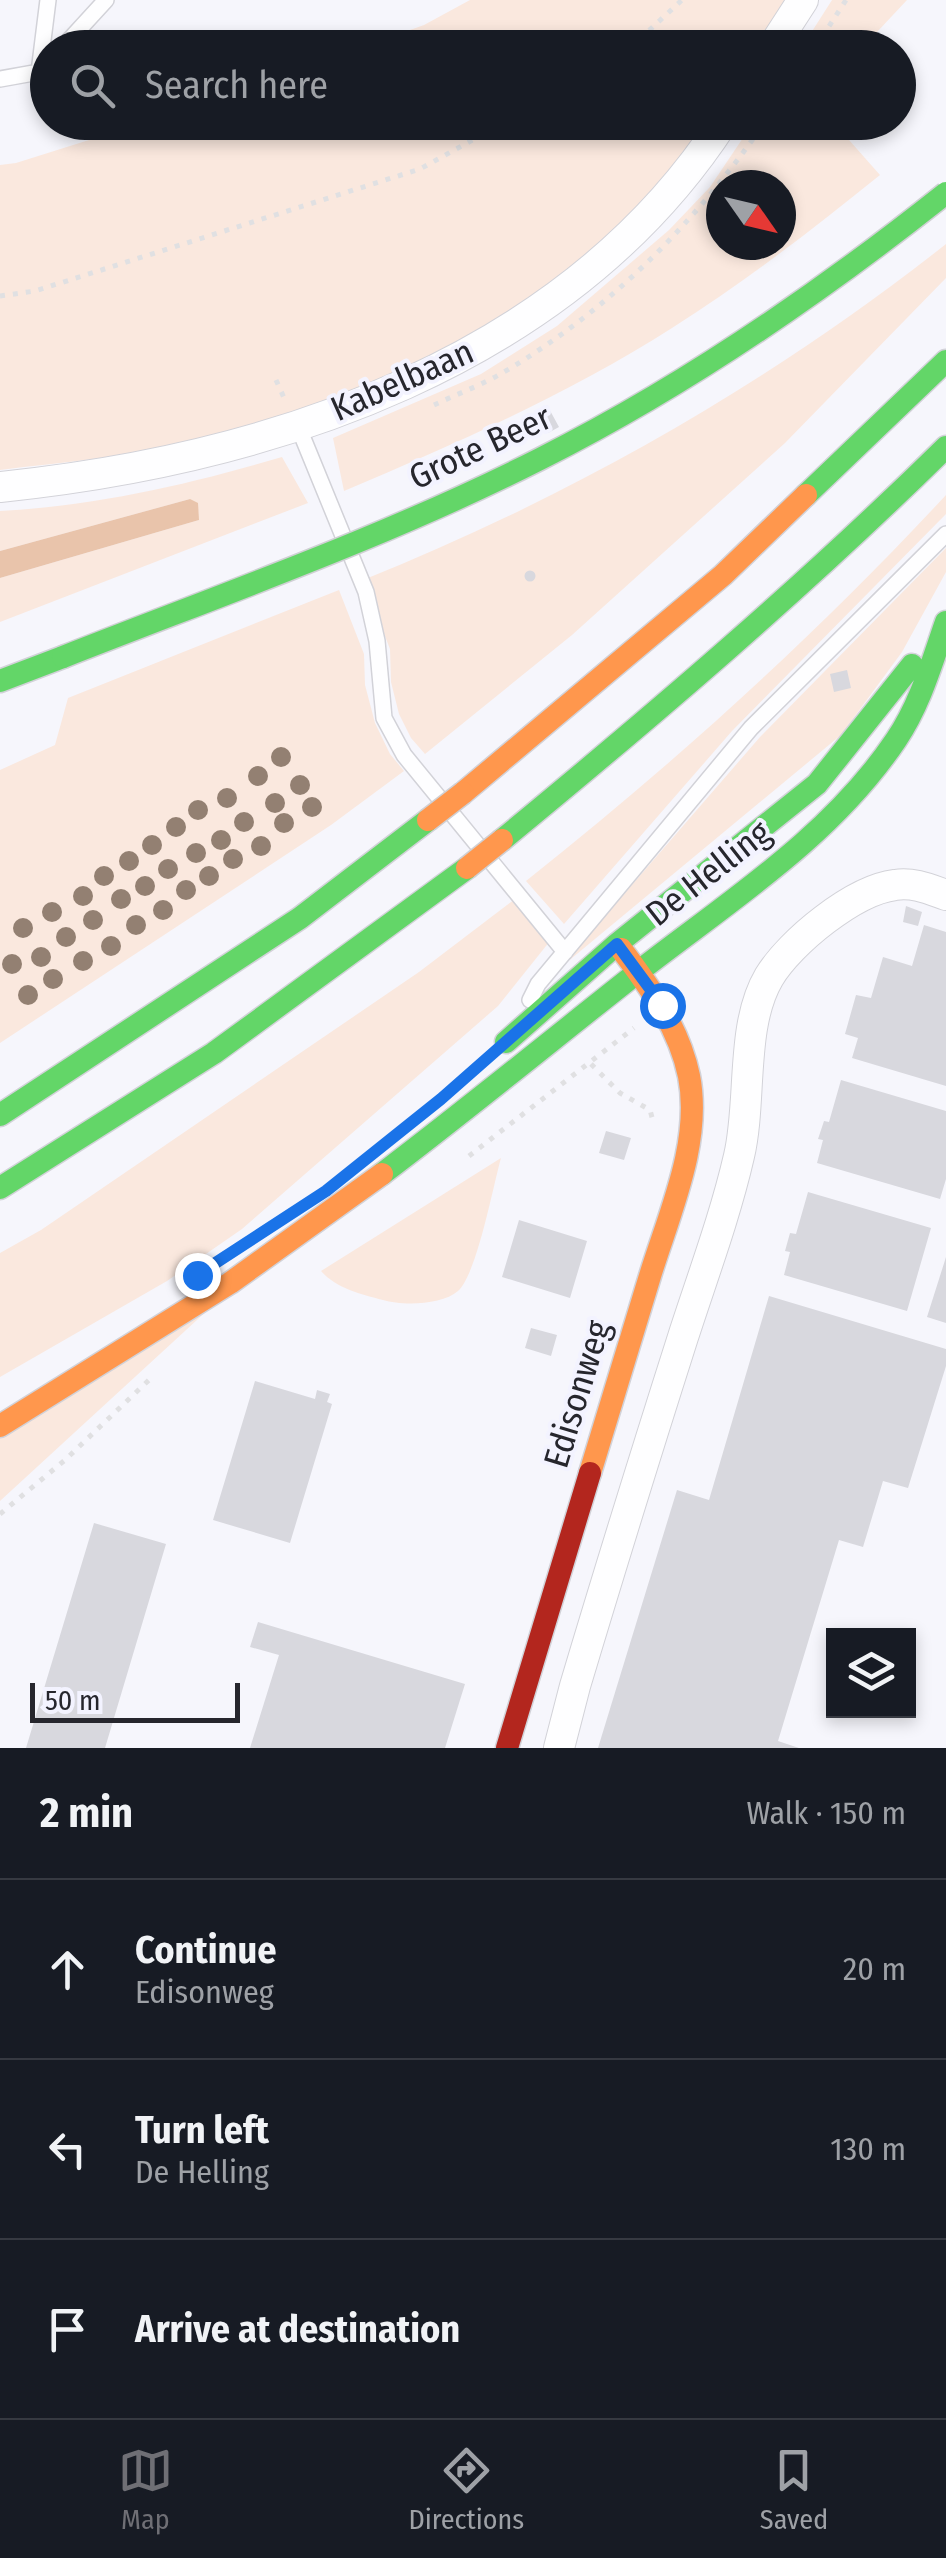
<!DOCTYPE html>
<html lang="en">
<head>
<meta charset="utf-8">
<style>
  body { margin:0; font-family:"Fira Sans Condensed",sans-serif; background:#242831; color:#f1f3f6 }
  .controls { position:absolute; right:30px; bottom:30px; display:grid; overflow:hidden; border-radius:0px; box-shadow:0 5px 15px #0003 }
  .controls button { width:90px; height:90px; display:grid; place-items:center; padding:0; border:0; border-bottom:2px solid #363941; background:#171b24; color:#f1f3f6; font:50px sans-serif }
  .compass { position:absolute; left:706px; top:170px; width:90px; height:90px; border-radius:50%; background:#171b24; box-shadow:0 5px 15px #0003; rotate:124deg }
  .scale { position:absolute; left:30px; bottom:25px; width:210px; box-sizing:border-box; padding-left:10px; border:5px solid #26262d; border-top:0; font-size:28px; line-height:35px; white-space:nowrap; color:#26262d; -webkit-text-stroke:8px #f3f3ff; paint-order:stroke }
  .stop { position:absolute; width:30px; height:30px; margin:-22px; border:8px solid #1a73e8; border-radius:50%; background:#fff }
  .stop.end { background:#1a73e8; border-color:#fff; box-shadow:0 2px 10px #0008 }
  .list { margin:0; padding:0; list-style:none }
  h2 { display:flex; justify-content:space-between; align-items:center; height:130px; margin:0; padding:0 40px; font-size:42px }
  h2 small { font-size:32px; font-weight:400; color:#9ea1a6 }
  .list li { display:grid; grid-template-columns:65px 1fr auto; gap:30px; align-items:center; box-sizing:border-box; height:180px; padding:0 40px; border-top:2px solid #363941 }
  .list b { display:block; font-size:38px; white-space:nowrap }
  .list p { margin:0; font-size:32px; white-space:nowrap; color:#9ea1a6 }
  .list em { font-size:32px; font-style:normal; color:#9ea1a6 }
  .icon { flex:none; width:55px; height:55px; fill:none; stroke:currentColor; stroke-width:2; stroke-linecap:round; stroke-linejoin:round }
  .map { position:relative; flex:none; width:946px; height:1748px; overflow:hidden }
  .search { position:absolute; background:#171b24; box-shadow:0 5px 15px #0003; left:30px; right:30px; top:30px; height:110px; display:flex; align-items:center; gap:25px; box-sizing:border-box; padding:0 35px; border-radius:55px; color:#9ea1a6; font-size:38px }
  .sheet { height:670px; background:#171b24 }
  nav { display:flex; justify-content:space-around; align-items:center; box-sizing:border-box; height:140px; border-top:2px solid #363941; background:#171b24; font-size:28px; color:#9ea1a6 }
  nav a { display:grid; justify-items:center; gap:5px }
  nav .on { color:#6f6f75 }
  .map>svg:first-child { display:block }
  .green { fill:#fae8de; fill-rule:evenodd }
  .water { fill:#e9c4ab }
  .building { fill:#d8d8de }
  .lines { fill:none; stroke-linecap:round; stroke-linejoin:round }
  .lane-casing { stroke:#d2d2d8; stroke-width:18 }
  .street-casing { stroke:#d2d2d8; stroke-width:32 }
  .fast-casing { stroke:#d2d2d8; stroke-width:25 }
  .slow-casing { stroke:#d2d2d8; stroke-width:25 }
  .jam-casing { stroke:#d2d2d8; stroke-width:25 }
  .path { stroke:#e0e0e2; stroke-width:5; stroke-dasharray:5 8; stroke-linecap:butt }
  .lane { stroke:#fefeff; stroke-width:15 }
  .street { stroke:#fefeff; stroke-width:30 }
  .fast { stroke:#63d668; stroke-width:22 }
  .slow { stroke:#ff974d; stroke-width:22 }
  .jam { stroke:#b3261e; stroke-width:22 }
  .fast-bridge-casing { stroke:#d0d0d4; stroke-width:25; stroke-linecap:butt }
  .slow-bridge-casing { stroke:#d0d0d4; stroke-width:25; stroke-linecap:butt }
  .fast-bridge { stroke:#63d668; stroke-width:22 }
  .slow-bridge { stroke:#ff974d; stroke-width:22 }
  .tree { fill:#938072 }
  .route { stroke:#1a73e8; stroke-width:12 }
  .labels { text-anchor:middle; stroke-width:8; stroke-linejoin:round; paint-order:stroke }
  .street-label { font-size:35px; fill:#26262d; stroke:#f3f3ff }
</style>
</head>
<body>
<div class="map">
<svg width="946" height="1748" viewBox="0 0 946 1748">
  <rect width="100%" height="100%" fill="#f6f6fc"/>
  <path class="green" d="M470,0H789L757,47L360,48L424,25Z
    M832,0H907L863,47H802Z
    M143,123H706C679,162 648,200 614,234C600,248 582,260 567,272C457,355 322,412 188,443C126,457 63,462 0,470V165L16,163Z
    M753,123H834L880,175C813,229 745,282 672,328C568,394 456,444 344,491L333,438L481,374L557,326L669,230L710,187ZM721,185H781V245H721Z
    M946,244V278L785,443L572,635L425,754L411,738L399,714L391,682L390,649L363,580C572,496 769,384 946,244Z
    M282,457L308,503L0,622V578L199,520L190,499L0,551V511C96,506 191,484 282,457Z
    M946,495V514L732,731L564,924L526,881C675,763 816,635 946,495Z
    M946,548V572L902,652L841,735L560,968L760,737Z
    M339,590L364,654L365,685L375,723L390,754L404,771L331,825L0,1043V770L55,745L68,698Z
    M519,896L554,936L498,1006L242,1229L167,1281L0,1377V1253L41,1230L419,972Z
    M501,1158C493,1186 477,1274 458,1291C442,1305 403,1306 383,1300C361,1294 337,1289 321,1271Z
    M210,1308L0,1501V1436Z"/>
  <path class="water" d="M190,499L198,503L199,520L0,578V551Z"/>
  <path class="building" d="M547,405L559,427L548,433L537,410Z
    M524.5 576a5.5 5.5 0 1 1 11 0a5.5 5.5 0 1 1-11 0Z
    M847,670L851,688L834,692L830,674Z
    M906,906L922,912L918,926L903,922Z
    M924,925L946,932V1086L852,1058L858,1038L845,1034L856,995L871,998L883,957L912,966Z
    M841,1080L946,1111V1179L940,1199L817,1163L823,1140L818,1139L824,1121L829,1122Z
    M606,1131L631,1138L624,1160L599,1153Z
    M808,1192L931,1228L907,1311L784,1275L790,1252L785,1251L790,1233L796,1234Z
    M519,1220L587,1241L570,1298L502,1277Z
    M946,1257V1323L927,1317Z
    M769,1296L946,1349V1366L908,1488L883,1481L863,1547L839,1540L778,1741L799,1748H598L677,1490L709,1500Z
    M531,1328L557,1335L551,1356L525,1348Z
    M255,1381L315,1399L317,1390L330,1394L327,1402L332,1404L290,1543L213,1520Z
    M94,1523L166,1544L105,1748H26Z
    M258,1622L465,1684L445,1748H250L279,1655L250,1647Z"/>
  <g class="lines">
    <g class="lane-casing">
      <path id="lane" d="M62,48L106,0
        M39,72L48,0
        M0,79L39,72L43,67
        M298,426L366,592L377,641L384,718L404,755L565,952
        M530,1000L538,984L751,728L946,534"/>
    </g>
    <g class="street-casing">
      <path id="street" d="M772,48L803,0
        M0,487C272,459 567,362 723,122
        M559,1748L575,1686C610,1569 646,1453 683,1337C702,1278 725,1217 739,1156C752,1102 740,1026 769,977C790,942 854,890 895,885C913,882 929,889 946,895"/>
    </g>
    <g class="fast-casing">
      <path id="fast" d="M806,495L946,361
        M0,681L63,657
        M502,840C655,714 805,586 946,447
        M506,1042L617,944L817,784L912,665
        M0,1115L300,918L428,820
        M382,1174C469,1108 553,1039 638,972C729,901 830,838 896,740C920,705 932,662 946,622
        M0,1188L214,1053L467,868"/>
    </g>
    <g class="slow-casing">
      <path id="slow" d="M463,793L723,575L806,495
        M0,1426L230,1283L382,1174
        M590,1473C610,1407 630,1342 650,1276C669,1214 702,1142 689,1076C679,1028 650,987 621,949"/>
    </g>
    <g class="jam-casing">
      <path id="jam" d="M507,1748L590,1473"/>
    </g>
    <path class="path" d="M630,48L682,0
      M815,48L846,0
      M0,296L35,291L420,169L505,122
      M276,380L285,400
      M434,405C457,394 482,385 504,372C612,308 694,224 765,122
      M591,1064L620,1093L650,1110L653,1121
      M469,1156L634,1028
      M0,1514L65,1460L150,1379"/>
    <use href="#lane" class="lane"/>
    <use href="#street" class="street"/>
    <use href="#fast" class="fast"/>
    <use href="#slow" class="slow"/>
    <use href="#jam" class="jam"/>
    <g class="fast-bridge-casing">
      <path id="fast-bridge" d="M63,657C223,594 386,537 540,459C685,386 819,294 946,193"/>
    </g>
    <g class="slow-bridge-casing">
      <path id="slow-bridge" d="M428,820L463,793
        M467,868L502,840"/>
    </g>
    <use href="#fast-bridge" class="fast-bridge"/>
    <use href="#slow-bridge" class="slow-bridge"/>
  </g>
  <g class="tree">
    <circle cx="281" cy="757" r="10"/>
    <circle cx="258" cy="776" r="10"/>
    <circle cx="300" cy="785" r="10"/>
    <circle cx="227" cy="798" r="10"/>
    <circle cx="275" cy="803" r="10"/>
    <circle cx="312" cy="807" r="10"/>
    <circle cx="198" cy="810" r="10"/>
    <circle cx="244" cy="822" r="10"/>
    <circle cx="284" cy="823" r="10"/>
    <circle cx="176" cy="827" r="10"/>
    <circle cx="221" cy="840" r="10"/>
    <circle cx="152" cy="845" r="10"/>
    <circle cx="261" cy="846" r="10"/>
    <circle cx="196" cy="853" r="10"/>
    <circle cx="233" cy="859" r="10"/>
    <circle cx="129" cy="861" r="10"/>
    <circle cx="168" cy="869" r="10"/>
    <circle cx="104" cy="876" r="10"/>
    <circle cx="209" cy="876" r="10"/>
    <circle cx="145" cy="886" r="10"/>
    <circle cx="186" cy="890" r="10"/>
    <circle cx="83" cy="896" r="10"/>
    <circle cx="121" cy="899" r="10"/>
    <circle cx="163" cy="910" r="10"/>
    <circle cx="52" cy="912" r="10"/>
    <circle cx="93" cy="920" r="10"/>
    <circle cx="136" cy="925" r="10"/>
    <circle cx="23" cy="928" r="10"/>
    <circle cx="66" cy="937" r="10"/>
    <circle cx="111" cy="946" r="10"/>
    <circle cx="41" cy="957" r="10"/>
    <circle cx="83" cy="961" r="10"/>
    <circle cx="12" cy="964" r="10"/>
    <circle cx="53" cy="979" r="10"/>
    <circle cx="28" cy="995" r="10"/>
  </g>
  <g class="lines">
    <path class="route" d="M197,1275L326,1191L441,1099L617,944L662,1005"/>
  </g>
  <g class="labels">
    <g class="street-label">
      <text transform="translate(402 380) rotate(-24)" y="12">Kabelbaan</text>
      <text transform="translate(480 447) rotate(-25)" y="12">Grote Beer</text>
      <text transform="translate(708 873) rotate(-38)" y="12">De Helling</text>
      <text transform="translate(577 1394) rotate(-73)" y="12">Edisonweg</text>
    </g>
  </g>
</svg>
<div class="controls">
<button><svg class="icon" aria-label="layers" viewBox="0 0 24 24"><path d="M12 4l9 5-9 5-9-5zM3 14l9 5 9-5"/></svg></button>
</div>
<svg class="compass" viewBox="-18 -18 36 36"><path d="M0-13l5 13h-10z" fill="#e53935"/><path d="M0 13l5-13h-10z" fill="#9ea1a6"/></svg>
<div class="scale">50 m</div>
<div class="stop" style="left:662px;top:1005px"></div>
<div class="stop end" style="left:197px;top:1275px"></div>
<div class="search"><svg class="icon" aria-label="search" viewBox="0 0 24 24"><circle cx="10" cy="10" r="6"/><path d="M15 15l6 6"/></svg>Search here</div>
</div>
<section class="sheet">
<h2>2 min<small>Walk · 150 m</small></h2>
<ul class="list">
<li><svg class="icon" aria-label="ahead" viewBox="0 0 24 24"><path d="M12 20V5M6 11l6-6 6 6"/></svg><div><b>Continue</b><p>Edisonweg</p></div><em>20 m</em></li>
<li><svg class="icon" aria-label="left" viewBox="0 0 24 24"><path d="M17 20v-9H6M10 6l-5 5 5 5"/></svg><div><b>Turn left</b><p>De Helling</p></div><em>130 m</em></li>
<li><svg class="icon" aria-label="arrive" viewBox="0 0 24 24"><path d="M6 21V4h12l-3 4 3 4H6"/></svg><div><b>Arrive at destination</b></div></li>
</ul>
</section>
<nav>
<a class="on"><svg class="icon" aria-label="map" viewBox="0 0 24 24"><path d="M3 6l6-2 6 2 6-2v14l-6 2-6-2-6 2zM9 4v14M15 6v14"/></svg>Map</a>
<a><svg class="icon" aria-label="directions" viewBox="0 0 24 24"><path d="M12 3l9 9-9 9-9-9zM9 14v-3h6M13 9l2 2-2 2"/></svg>Directions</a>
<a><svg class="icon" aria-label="saved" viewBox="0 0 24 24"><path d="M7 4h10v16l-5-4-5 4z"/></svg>Saved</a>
</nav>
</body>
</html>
